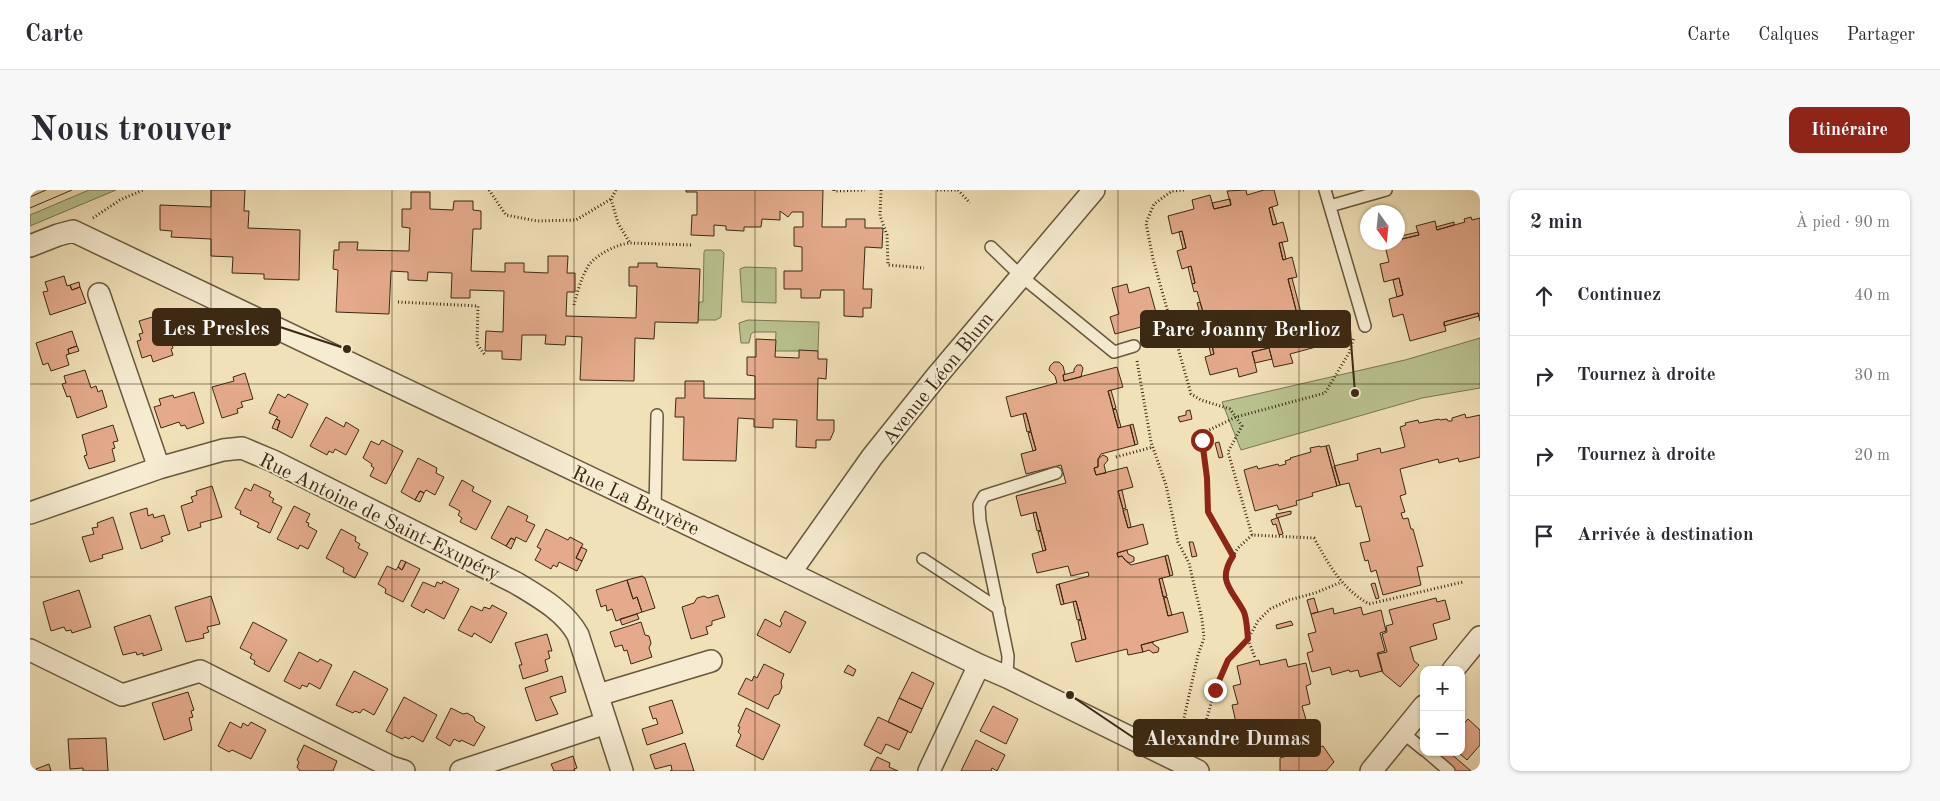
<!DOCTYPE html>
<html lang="fr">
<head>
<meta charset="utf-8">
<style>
  body { margin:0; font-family:"Old Standard TT",serif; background:#f7f7f7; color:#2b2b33 }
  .controls { position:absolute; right:15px; bottom:15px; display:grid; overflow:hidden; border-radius:10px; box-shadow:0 1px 4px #0004 }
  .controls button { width:45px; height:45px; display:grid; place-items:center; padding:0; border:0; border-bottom:1px solid #e1e1e2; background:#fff; color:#2b2b33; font:25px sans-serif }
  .compass { position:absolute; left:1330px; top:15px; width:45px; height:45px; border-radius:50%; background:#fff; box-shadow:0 1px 4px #0004; rotate:165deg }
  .stop { position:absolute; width:15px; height:15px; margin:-11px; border:4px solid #8f2418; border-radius:50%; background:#fff }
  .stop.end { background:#8f2418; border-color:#fff; box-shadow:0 1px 5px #0008 }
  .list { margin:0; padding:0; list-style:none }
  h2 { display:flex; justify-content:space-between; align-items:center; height:65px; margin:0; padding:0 20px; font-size:21px }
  h2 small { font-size:16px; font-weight:400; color:#7c7c81 }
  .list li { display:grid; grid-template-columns:32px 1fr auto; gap:15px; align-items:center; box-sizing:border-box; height:80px; padding:0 20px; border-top:1px solid #e1e1e2 }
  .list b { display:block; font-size:19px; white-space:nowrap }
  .list em { font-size:16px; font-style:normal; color:#7c7c81 }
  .icon { flex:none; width:28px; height:28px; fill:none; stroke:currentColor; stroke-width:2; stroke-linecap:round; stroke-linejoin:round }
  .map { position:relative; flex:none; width:1450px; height:581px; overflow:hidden; border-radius:10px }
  header { display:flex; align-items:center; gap:30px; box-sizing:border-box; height:70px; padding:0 25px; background:#fff; border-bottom:1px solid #e1e1e2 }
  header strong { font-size:24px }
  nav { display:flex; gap:28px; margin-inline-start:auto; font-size:18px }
  .intro { display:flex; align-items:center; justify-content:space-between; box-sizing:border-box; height:120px; padding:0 30px }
  h1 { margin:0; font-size:35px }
  .button { padding:12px 22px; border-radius:10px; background:#8f2418; color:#fff; font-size:18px; font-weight:700 }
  main { display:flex; gap:30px; padding:0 30px }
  aside { flex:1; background:#fff; border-radius:10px; box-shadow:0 1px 4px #0004 }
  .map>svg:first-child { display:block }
  .green { fill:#b9c390; stroke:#7a7652 }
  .building { fill:#e4aa8b; stroke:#3b2913 }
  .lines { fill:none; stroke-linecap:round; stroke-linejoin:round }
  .lane-casing { stroke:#68573c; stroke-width:14 }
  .street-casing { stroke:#68573c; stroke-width:24 }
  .path { stroke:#3b2913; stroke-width:3; stroke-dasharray:1 2.5; stroke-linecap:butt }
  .lane { stroke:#f6ecd2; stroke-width:11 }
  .street { stroke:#f6ecd2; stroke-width:21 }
  .tram { stroke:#3b2913; stroke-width:1 }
  .route { stroke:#8f2418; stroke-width:6 }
  .grid { fill:none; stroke:#3b2913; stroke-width:1; stroke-opacity:0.55 }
  .labels { text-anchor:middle; stroke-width:4; stroke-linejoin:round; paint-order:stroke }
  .street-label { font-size:20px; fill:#3b2913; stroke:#f6ecd2 }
  .leader { fill:none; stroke:#3b2913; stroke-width:2 }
  .callout-dot { fill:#3b2913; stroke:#f6ecd2; stroke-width:2 }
  .callout { fill:#3b2913; stroke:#3b2913; stroke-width:2 }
  .callout-label { font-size:21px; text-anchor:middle; font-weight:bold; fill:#fff }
</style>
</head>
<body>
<header>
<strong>Carte</strong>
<nav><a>Carte</a><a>Calques</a><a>Partager</a></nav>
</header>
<div class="intro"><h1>Nous trouver</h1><a class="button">Itinéraire</a></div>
<main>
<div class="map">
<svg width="1450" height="581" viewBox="0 0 1450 581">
  <rect width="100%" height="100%" fill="#f1e1b9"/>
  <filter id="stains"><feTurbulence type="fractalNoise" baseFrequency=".004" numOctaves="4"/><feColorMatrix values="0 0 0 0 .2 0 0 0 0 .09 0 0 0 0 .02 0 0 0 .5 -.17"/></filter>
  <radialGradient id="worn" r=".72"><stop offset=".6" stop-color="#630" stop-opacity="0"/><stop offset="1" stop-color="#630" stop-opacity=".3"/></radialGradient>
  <path class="green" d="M59,0H86L0,36V25Z
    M675,60H691L694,63L691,127L686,130H668L669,112H673L674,62Z
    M715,77L746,78V113L712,112L710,79Z
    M718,130L789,132L788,161H745L746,142H724L721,144L719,153H711L709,133Z
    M1450,148V198L1392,208L1211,260L1192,212L1375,170Z"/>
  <path class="building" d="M181,0H215L214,21H219L218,38L270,40L269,90L234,89V84L202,83L203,67L181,66V49L141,47L142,41L130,40V15L181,17Z
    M656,0H793L792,37H816V29H835V38H853L852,58L835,57L833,99H842L841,118H833V127L814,126V100H791L790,108H771V99H754V81H772V57L764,56V37H773V22H762L758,27L750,21V30L732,29L731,37H714V41L696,40V36L684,35V46L661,45L662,25H667V2H656Z
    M1216,0L1217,5L1234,0H1244L1248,15L1239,18L1243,35L1253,32L1258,51L1249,53L1253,70L1262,67L1267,87L1258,89L1267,124L1277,121L1286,157L1260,164L1263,173L1244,177L1239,158L1222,162L1227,182L1209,187L1207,178L1180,185L1175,167L1184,164L1180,147L1171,149L1166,132L1175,129L1167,101L1164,102L1162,94L1165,93L1161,76L1152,79L1147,61L1156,58L1152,41L1142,44L1138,26L1164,19L1162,10L1180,5L1184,19L1201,15L1197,1Z
    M381,2H400V19L423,20L424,11H443V20L451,21V39H443L441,81L475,82V73H494V82L518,83V66H538L537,83H545V102H537L536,126L606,128L607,96H599V77H608V73H627V77L670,79L668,133L625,132L624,149L605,148L604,191L550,190L552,147L536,146L535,155L515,154L516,145H492L491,170L472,169V161H455L456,141L473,142L474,101L440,100V108H421L422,83L398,82L397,91L378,90V82L361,81L359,124L306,122L308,80L303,79L304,60H309V52H328L327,60L379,61L380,38L372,37V19H381Z
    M1200,9L1201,15L1184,19L1182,13Z
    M1242,17L1247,34L1243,35L1239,18Z
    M1441,27L1442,30L1450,28V131L1448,123L1414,132L1416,141L1380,151L1373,124L1363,127L1359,109L1373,105L1369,88L1354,92L1350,74L1359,72L1354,52H1368V41L1369,40L1372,49L1389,45L1386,36L1405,31L1407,40L1435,32L1434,29Z
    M1424,32V35L1407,40L1406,37Z
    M1152,41L1156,58L1153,59L1149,42Z
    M1388,42L1389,45L1372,49L1371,46Z
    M1252,52L1256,69L1253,70L1249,53Z
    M1161,76L1165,93L1162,94L1158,77Z
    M34,86L37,96L40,95L42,100L50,97L56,113L20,125L13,102L18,101L15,92Z
    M1262,88L1271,123L1267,124L1258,89Z
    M1369,88L1373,105L1367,107L1363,90Z
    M49,92L50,97L42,100L40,95Z
    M1097,94L1099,103L1119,97L1131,141L1114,146L1111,137L1085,144L1080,127L1089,124L1082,98Z
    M1170,112L1175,129L1172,130L1167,113Z
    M136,123L141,137L137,138L143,158L141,159L143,165L123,172L121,165L112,168L107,151L111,150L109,144L113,143L109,131Z
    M1448,123L1449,126L1414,136V132Z
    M42,141L47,156L38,159L39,164L36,165L39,175L21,181L18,173L13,175L6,153Z
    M1180,147L1184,164L1181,165L1177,148Z
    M726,149L746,150L745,167L769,168V160L788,161V169H797L796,189L788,188L787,230H804V241L800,250H786V258L766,257L767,230L743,229V238L724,237V229L708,228L706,271L653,270L654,227H645L646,208H655V191H674V208L725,209V186L717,185V167H726Z
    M47,156L49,161L39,164L38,159Z
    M1239,158L1242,169L1225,173L1222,162Z
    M1024,172H1029L1033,176L1035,184L1033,185L1034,191L1087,177L1093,197L1078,201L1088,238L1100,235L1105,255L1071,264L1068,269V277L1064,278L1066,285L1097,277L1103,297L1088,301L1098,338L1113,334L1118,354L1087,363L1088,367L1092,366L1096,371L1101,375L1135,366L1140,386L1129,389L1138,426L1153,422L1158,442L1111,455L1113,462L1098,465L1097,459L1046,472L1041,453L1056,449L1046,411L1034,414L1029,394L1059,386L1058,382L1041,386L1038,376L1007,383L1002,364L1016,360L1006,322L991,326L986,306L1036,293L1031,275L996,284L991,264L1006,260L1001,242L996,223L981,227L976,207L1027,193L1025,186L1019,180L1020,176Z
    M1047,175H1051L1053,178L1051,187L1034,191L1033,185L1044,182V179Z
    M55,180L61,198L66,196L68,202L72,200L77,217L47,228L40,206L37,207L32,194L36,193L34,186Z
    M215,183L223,209L211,212L213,217L207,219L208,223L192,228L182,197L204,191L203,187Z
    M1081,200L1086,218L1083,219L1078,201Z
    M164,202L174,233L157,239L155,235L151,236L149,232L131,238L124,217L131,215L129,209L143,205L144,208Z
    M248,204L255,208L258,204L278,214L262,248L247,240L250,231L246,229L248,227L239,223Z
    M1086,219L1091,237L1088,238L1083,220Z
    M1160,220L1162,229L1150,232L1148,227L1156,225V221Z
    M996,223L1001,241L997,242L993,224Z
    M1435,224L1436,228L1450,225V267L1429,272L1428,268L1409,273L1408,269L1370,279L1376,304L1370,306L1375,322L1371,323L1373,329L1378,328L1381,339H1383L1393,376L1387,377L1391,395L1353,405L1346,380L1341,382L1338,370L1335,371L1330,353L1340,351L1331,316L1326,317L1319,293L1310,295L1304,276L1328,270L1327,264L1350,258L1351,263L1375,257L1370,237L1376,235L1375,233L1388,230L1389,233L1409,229L1410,230L1417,229L1418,231H1422V228Z
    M296,227L314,237L316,232L329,240L316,265L305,259L303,263L299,261L297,265L280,256Z
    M246,229L250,231L247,240L242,238Z
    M1103,234L1108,254L1105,255L1100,235Z
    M83,235L88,251L83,252L85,258L82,259L85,271L59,279L54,266L57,265L52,245Z
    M1001,242L1006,260L1003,261L998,243Z
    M352,250L373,261L356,294L340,286L344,278L341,276L342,274L333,268L341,251L349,255Z
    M1189,252L1193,267L1189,268L1185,253Z
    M1299,255L1310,295L1307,296L1296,256Z
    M1290,256V257L1296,256L1307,296L1282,303L1283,306L1266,311L1267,315L1249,320L1247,315L1225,321L1214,280L1227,276L1228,279L1248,274L1249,276L1256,274L1255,271L1261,269L1260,268L1281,262L1280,258Z
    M1073,265L1077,267L1078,270L1074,275L1076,283L1066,285L1064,278L1068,277V269Z
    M388,268L407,278L406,283L414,287L405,305L396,300L394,303L390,301L385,310L371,302Z
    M432,290L444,297L442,301L461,311L446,340L430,332L432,328L428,325L430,321L419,315Z
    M224,294L241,302L239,306L244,309L242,312L252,317L240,343L227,337L229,333L210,324L211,321L205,318L215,298L221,301Z
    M182,296L192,327L170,333L171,337L158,341L151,316L163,312L161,307L167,305L166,301Z
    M1092,300L1096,318L1093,319L1088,301Z
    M390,301L394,303L390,312L385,310Z
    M264,316L280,324L276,332L279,333L278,336L287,341L278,359L270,355L268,359L247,349Z
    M478,316L498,326L496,331L505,335L496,352L486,347L485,350L481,348L476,356L461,348Z
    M117,318L118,326L123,324L124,328L134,325L140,344L131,347L133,351L111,359L100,323Z
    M1097,319L1101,337L1098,338L1093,321Z
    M1261,321V324L1247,328L1246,324Z
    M1006,322L1011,340L1007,341L1003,323Z
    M83,327L93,359L72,365L73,368L60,372L52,347L64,344L62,338L68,337L67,333Z
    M1247,328H1248L1253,344L1249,345L1246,334L1243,335L1241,330Z
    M311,339L326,347L325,351L330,354L328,358L338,363L325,388L313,382L314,378L296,368Z
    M516,339L538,350L540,347L553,354L546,368L552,371L547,381L529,372L527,377L523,375L521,379L505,370L511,359L507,357Z
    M1011,341L1016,360L1013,361L1008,342Z
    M481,348L485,350L481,359L476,356Z
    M1159,352H1163L1167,366L1162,367Z
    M551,357L557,360L552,371L546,368Z
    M1097,360L1098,364L1104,367V371L1100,373L1096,371L1092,366L1088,367L1087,363Z
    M1138,365L1143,385L1140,386L1135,366Z
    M371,370L376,372L372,380L368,377Z
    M376,372L390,379L373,412L355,403L356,399L348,394L357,376L366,380L368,377L372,380Z
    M612,386L615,388L625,418L612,422L607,407L603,409L597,390Z
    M1132,388L1137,406L1133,407L1129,389Z
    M597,390L603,409L607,407L612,422L586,431L582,419L577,421L576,415L571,417L566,400Z
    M413,391L429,399L414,429L396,419L394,423L381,416L393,392L405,397L407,392L412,394Z
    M1345,393L1349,408L1346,409L1341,394Z
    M1029,394L1034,414L1031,415L1026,395Z
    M49,400L61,437L42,443L41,440L36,441L34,437L21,441L13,412Z
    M688,405L695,427L682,431V435L676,437L678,444L661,449L652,417L664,413L667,408L674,406L678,408Z
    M181,406L190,434L177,437L179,442L173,444L174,448L156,452L145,417Z
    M1137,407L1142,425L1138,426L1134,408Z
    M1284,408L1288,422L1281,424L1277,410Z
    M1406,408L1407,412L1415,410L1420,429L1403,434L1407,449L1380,457L1384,471L1389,475L1370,497L1353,483L1348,464L1357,462L1352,444L1357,442L1356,436L1363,434L1359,420Z
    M1046,411L1051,429L1047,430L1043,412Z
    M462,415L477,423L461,453L444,443L442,447L428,440L441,416L452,421L454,417L460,419Z
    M1331,417L1333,425L1351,420L1356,441L1350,443L1355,461L1347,463L1352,481L1330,487L1328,480L1320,482L1319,480L1302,485L1300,477L1282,482L1277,463L1283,461L1278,444L1286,442L1281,424L1303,418L1304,424Z
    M755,421L776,432L760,463L727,445L735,429L750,437L752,433L750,431Z
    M607,424L609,429L592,435L590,429Z
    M120,425L132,460L113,466V463L107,465L106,462L93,465L84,437Z
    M1051,430L1056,449L1052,450L1048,431Z
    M1261,431L1263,435L1247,439L1246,435Z
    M223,432L257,450L239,482L224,474L225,471L220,468L222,464L210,458Z
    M611,432L615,445L619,446L621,453L619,458L622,467L601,474L597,460L594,461L592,455L585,457L580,442Z
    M517,444L522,461H518L520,468L515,470L518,481L493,489L489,475H492L485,453Z
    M1123,452V454L1129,458L1128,462L1123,463L1119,460L1113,462L1111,455Z
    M269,462L288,472L290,469L302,475L290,499L279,493L277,497L272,495L270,499L254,491Z
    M1256,469L1258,477L1276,473L1281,494L1276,496L1280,514L1272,516L1277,533L1255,539L1254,533L1227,539L1225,531L1207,537L1202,515L1208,514L1203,496L1211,494L1207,476L1229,470L1230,475Z
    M734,474L754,484L751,492L752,497L749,504L744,506L738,519L708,504L716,488L722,491L724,486L727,488Z
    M818,475L826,480L823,486L814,482Z
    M324,481L358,499L344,525L333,519L330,523L325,521L323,523L306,515Z
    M882,482L904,493L892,519L869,508Z
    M532,486L536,502L520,507L528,524L506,531L495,498Z
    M158,502L164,520L161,521L163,527L159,528L162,540L134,550L122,513Z
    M374,507L407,525L393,552L382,546L379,549L375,547L372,549L356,541Z
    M869,508L892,519L881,543L858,532Z
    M642,510L653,543L617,555L612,539L628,534L626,528L623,529L619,517Z
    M963,516L988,529L976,554L950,541Z
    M421,518L433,524L437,523L444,527L445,531L455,537L444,556L431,550L430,552L424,549L420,556L406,548Z
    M716,518L750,535L733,570L706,556L711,545L708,542L710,537L708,536Z
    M848,527L878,541L869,560L856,554L851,564L834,555Z
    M1438,529L1450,540V555L1437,570L1428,562H1431V537Z
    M200,532L211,538L213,533L218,536L221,532L236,540L221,569L202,560L199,562L188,556Z
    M76,548L78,581H53V578L40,579L38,549Z
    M946,550L975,565L967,581L962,578L961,581H931Z
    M655,553L664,581H640L642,580L641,575L625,579L620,565Z
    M274,555L307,571L303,581H270L267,577L269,572L267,570Z
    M1293,556L1304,572L1296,581H1250V568Z
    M1414,562H1419L1441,581H1424L1410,568Z
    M543,566L547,578L544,579L545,581H524L521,574Z
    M847,567L860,573L859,577L868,581H840Z
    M19,574L21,581H7L6,579Z"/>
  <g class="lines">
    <g class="lane-casing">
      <path id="lane" d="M1295,0L1335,136
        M1300,16L1356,0
        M961,57L991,86L1084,162L1104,156
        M625,319L627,225
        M893,369L969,419
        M977,487L978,466L950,331L949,315L954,306L1026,283
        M1372,542L1394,560
        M1397,562L1419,581"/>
    </g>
    <g class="street-casing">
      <path id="street" d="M0,56L28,45L43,41L760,383L949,475L977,487L1168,581
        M69,104L129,278
        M0,323L129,278L193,260L212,258L243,271L486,393C509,407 535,421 548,445L592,581
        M760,383L842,267L906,187L1064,0
        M0,460L92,505L170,481L361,577L374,581
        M1423,480L1450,447
        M568,505L681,471
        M431,581L576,533
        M899,581L949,475
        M1341,581L1394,516"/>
    </g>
    <path class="path" d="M459,0L476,25L507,31L546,30L581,9
      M586,0L581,9L588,33L600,53
      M804,0V1L835,0
      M851,0L850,26L857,45L858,75L894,78
      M907,0H928L940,13
      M1154,0L1142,1L1124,14L1116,33L1123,69L1161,204L1171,210L1200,219L1212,236L1198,262L1222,345L1284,348C1299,375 1312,399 1339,414L1433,392
      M63,28L90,10L113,0
      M368,112L448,116L447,154L455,165
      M544,115C547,103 551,89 557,78C563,66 587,54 600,53L661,55
      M1120,152L1146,145
      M1107,171L1121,252L1136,295L1148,352L1159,373L1172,429L1174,448L1168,465L1154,528
      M1086,267L1123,257
      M1222,345L1208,358L1199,372L1196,386L1199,401L1214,423L1218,449L1225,468
      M1203,366L1178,323L1177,288L1172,250L1175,242L1206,227L1295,203L1319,163L1324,147
      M1172,546L1185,499L1198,470L1218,449L1228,431L1240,419L1259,410L1285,403L1312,392"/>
    <use href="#lane" class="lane"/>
    <use href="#street" class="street"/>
    <path class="tram" d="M0,7L16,0
      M0,18L42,0"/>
  </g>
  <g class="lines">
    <path class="route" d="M1172,250L1177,288L1178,322L1203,366C1186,392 1203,400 1214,422C1217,430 1217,440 1218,449L1198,470L1185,500"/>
  </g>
  <path class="grid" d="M181,0V581M362,0V581M544,0V581M725,0V581M906,0V581M1088,0V581M1269,0V581M0,194H1450M0,387H1450"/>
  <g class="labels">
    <g class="street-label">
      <text transform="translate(907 188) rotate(-51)" y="7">Avenue Léon Blum</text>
      <text transform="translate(606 310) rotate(25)" y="7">Rue La Bruyère</text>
      <text transform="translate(350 326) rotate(26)" y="7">Rue Antoine de Saint-Exupéry</text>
    </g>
  </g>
  <path class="leader" d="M317 159L250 137M1325 203L1320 139M1040 505L1104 548"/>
  <g class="callout-dot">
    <circle cx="317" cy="159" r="5"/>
    <circle cx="1325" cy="203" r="5"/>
    <circle cx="1040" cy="505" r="5"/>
  </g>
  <g class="callout">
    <rect x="123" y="119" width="127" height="36" rx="5"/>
    <rect x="1111" y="121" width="209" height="36" rx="5"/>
    <rect x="1104" y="530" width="186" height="36" rx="5"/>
  </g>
  <g class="callout-label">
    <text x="186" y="145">Les Presles</text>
    <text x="1216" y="146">Parc Joanny Berlioz</text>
    <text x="1197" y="555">Alexandre Dumas</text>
  </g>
  <rect width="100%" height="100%" filter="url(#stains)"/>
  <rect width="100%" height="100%" fill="url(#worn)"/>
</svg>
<div class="controls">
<button>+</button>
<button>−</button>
</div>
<svg class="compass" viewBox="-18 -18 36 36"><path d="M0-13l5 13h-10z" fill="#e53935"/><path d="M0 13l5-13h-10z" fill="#7c7c81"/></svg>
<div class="stop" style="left:1172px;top:250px"></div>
<div class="stop end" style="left:1185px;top:500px"></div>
</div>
<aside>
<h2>2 min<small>À pied · 90 m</small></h2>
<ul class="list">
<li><svg class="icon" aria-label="ahead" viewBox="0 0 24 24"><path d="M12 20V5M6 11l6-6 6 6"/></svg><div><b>Continuez</b></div><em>40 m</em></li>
<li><svg class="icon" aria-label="right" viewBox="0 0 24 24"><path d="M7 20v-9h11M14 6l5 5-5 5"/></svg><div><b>Tournez à droite</b></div><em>30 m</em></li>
<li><svg class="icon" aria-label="right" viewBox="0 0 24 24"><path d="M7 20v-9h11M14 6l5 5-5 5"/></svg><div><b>Tournez à droite</b></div><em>20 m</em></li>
<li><svg class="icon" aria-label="arrive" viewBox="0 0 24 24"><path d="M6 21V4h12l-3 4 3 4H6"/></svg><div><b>Arrivée à destination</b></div></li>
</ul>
</aside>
</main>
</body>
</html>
